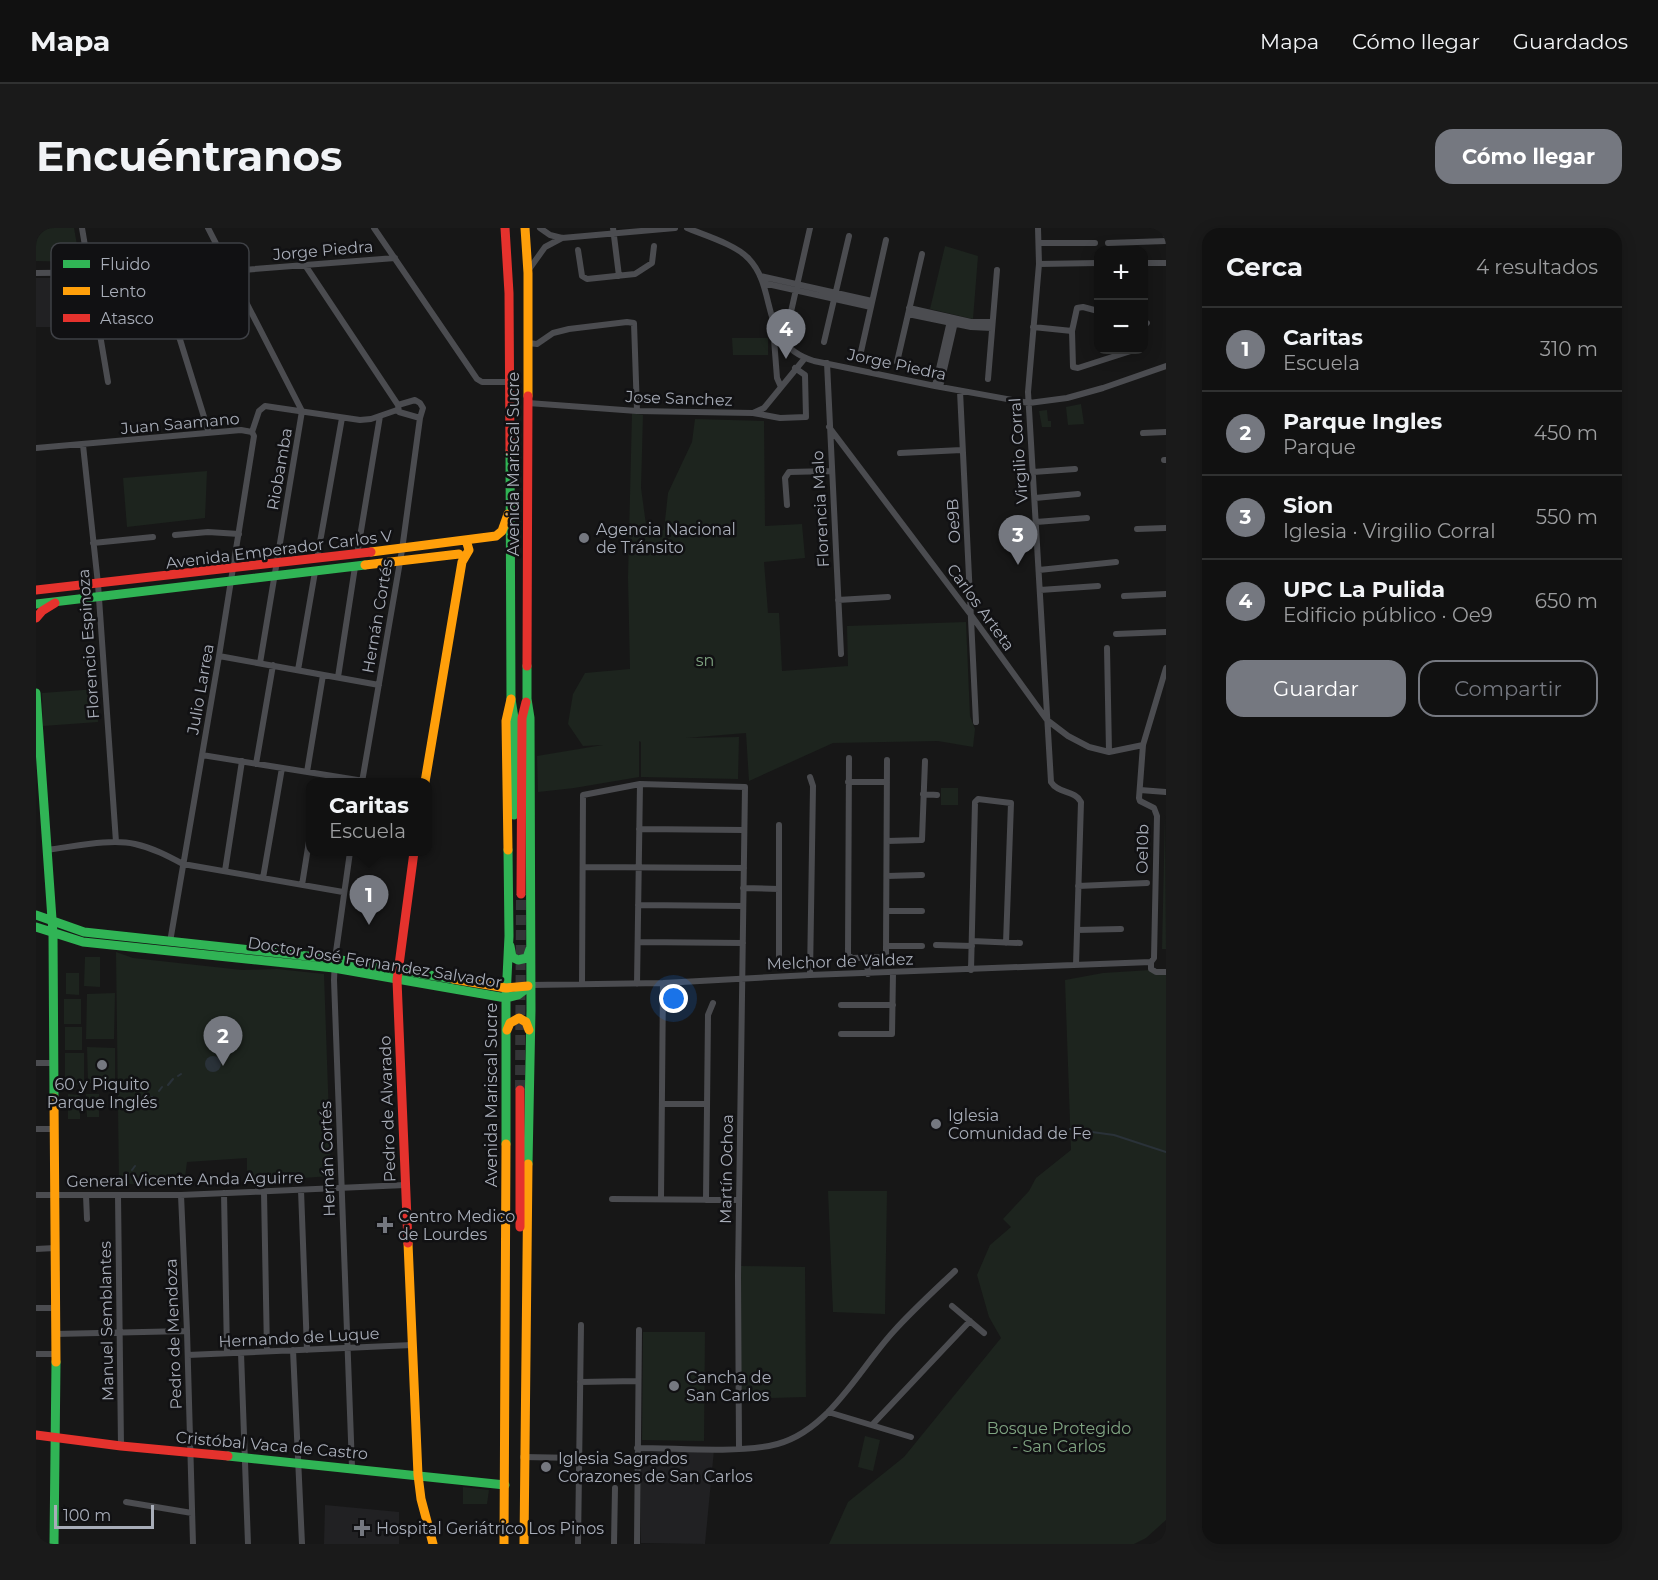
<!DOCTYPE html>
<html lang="es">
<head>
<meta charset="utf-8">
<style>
  body { margin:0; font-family:Montserrat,sans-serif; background:#1a1a1a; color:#f1f3f6 }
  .controls { position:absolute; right:18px; top:18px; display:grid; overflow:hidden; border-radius:12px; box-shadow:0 3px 15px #0003 }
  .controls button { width:54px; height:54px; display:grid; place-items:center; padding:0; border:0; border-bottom:2px solid #303131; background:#111; color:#f1f3f6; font:30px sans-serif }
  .scale { position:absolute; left:18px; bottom:15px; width:100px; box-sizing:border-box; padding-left:6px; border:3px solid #a8adb8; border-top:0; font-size:16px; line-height:21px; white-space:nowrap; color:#a8adb8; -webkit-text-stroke:4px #111113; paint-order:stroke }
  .you { position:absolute; left:638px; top:771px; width:21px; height:21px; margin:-15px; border:4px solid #fff; border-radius:50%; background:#1a73e8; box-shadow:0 0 0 9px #1a73e833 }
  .badge { display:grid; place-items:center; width:39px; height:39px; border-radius:50%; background:#757880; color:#fff; font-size:20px; font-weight:700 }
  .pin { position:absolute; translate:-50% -50px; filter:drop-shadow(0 2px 3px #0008) }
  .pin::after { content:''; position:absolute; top:32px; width:21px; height:18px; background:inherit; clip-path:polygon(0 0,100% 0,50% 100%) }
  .popup { position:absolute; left:270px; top:550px; width:126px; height:78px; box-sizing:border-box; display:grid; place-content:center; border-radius:12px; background:#111; filter:drop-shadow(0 2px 4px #0005); font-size:20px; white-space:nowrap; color:#9c9d9f }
  .popup b { font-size:22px; color:#f1f3f6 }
  .popup::after { content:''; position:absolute; left:50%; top:100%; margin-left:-12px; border:12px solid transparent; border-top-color:#111 }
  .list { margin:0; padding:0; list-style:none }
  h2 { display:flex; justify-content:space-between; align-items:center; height:78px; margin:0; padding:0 24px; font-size:26px }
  h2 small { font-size:20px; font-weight:400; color:#9c9d9f }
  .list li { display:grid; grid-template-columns:39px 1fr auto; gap:18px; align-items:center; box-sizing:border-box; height:84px; padding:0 24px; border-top:2px solid #303131 }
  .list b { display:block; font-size:22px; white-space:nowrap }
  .list p { margin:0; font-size:20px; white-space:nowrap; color:#9c9d9f }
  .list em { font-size:20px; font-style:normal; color:#9c9d9f }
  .actions { display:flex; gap:12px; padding:18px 24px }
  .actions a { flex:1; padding:14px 0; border:2px solid #757880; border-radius:18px; text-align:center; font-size:21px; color:#757880 }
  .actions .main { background:#757880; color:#fff }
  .map { position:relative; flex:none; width:1130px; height:1316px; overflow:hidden; border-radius:18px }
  header { display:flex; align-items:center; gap:36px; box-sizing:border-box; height:84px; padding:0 30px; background:#111; border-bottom:2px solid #303131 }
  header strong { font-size:28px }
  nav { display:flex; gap:33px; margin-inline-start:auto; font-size:21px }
  .intro { display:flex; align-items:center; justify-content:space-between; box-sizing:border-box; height:144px; padding:0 36px }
  h1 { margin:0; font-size:42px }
  .button { padding:15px 27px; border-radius:18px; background:#757880; color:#fff; font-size:21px; font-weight:700 }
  main { display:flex; gap:36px; padding:0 36px }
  aside { flex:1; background:#111; border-radius:18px; box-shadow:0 3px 15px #0003 }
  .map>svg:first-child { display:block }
  .built { fill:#212123 }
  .green { fill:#1d241e }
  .water { fill:#2a3239 }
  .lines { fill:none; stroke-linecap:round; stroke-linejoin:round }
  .stream { stroke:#2a3239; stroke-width:2 }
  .primary-tunnel { stroke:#343537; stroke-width:10; stroke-dasharray:10 5; stroke-linecap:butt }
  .street { stroke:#4b4c50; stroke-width:6 }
  .fast { stroke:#30b455; stroke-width:9 }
  .slow { stroke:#ff9f0a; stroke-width:9 }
  .jam { stroke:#e5322d; stroke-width:9 }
  .poi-dot { fill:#757880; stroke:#111113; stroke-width:2 }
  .labels { text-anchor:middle; stroke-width:5; stroke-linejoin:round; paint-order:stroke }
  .street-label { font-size:16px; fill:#a8adb8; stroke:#111113 }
  .poi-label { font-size:16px; fill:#a8adb8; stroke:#111113; text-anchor:start }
  .park-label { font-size:16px; fill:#7fa381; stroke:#111113 }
  .key { fill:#111113; stroke:#3e4045; stroke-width:1.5 }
  .key-label { font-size:16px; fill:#a8adb8 }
</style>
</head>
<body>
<header>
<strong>Mapa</strong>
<nav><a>Mapa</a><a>Cómo llegar</a><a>Guardados</a></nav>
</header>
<div class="intro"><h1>Encuéntranos</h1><a class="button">Cómo llegar</a></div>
<main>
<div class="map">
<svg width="1130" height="1316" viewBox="0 0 1130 1316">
  <rect width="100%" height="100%" fill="#171717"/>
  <path class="built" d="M0,50H21L22,99H0Z
    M678,1222L669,1316L605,1315V1224Z
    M289,1277L363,1284V1316H288Z"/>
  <path class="green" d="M0,0H38L44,34L0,33Z
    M909,18L942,28L937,91L894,81Z
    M696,110H732V127H697Z
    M1045,176L1048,196L1032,197L1030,179Z
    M1011,182L1012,193H1015V199H1006L1003,183Z
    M596,185L607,187L605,260L611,304L628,302L632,265L656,214L659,191L728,193L729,298L766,296L769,330L728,334L732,385H743L746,443L812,438L811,398L930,394L934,488L939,501L937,519L902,513L797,515L713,553L710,505L650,510L703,509L702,551L605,549V514L603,513V549L538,560L502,564L501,528L567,517L547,518L532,496L537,466L549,445L594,441L592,350Z
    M171,243L169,290L91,299L87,250Z
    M61,461L62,494L7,498L6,465Z
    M905,560H922V577H905Z
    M1129,587L1130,721H1126Z
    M80,724L97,730L206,742L241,741L288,746L295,948L211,954V930L151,934L148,957L83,956Z
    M49,729H64V759L48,758Z
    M1130,741V1292L1110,1310L1098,1316H793L812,1274L868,1229L965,1110L953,1089L941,1047L954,1017L975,999L967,991L993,963L1000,950L1035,922L1029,752L1067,745Z
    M30,745H43V767L30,766Z
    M79,765L78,811H50L51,766Z
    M28,771H45V796H28Z
    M29,799H46V822H29Z
    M51,819L79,820V856L52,855Z
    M29,825H48V857H29Z
    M32,866L44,867V891H32Z
    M50,866H63V889H51Z
    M792,963H851L849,1086L797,1084Z
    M704,1038L769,1039L770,1169L705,1171Z
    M607,1104H669L668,1213L606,1212Z
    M829,1208L844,1212L837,1243L822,1239Z
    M427,1259L453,1262L451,1276H427Z"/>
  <path class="water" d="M169 836a8 8 0 1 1 16 0a8 8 0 1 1-16 0Z"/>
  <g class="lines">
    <path class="stream" d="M142,848L145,846
      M132,857L137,851
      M123,863L126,859
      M113,877L116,869
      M1034,901L1078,907L1130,924
      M96,942L99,938"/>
    <path class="primary-tunnel" d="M484,862L485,666"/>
    <path class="street" d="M46,0L72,154
      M172,0L266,183L224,435
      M338,0L441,151L446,154H474
      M504,0L514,7L526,10L639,0
      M577,0L583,48
      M651,0C668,7 701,17 713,31C743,63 721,115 778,133L899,158L993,175L1031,170L1067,160L1130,138
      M1002,0L1003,36L992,164L1015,554C1022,566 1039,562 1045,574L1040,737
      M1127,0L1130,7
      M1003,15H1059
      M1072,15L1130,13
      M542,22L546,48L551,51L599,46L616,35L618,18
      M1108,35H1130
      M1003,36L1062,35
      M269,37L362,177L363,184L384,190
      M494,40L509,19L526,10
      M123,44L173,205
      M0,45L194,43L359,30
      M724,48L836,73
      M727,55L835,79
      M873,80L935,94H956
      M1062,83L1047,79L1041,80L1036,103L1037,139L1042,140L1098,122
      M872,86L935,99L956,100
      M1108,94L1111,95
      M752,97L774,0
      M737,98L741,150L745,159
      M997,99L1036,103
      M788,114L813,8
      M492,115L501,116L517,105L533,101L591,94L598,95L601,183
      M824,128L850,12
      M861,134L886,26
      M791,135L805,426
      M952,151L961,42
      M899,158L914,93
      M904,159L919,94
      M924,163L940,494
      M492,175L601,183L717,185L728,180L769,130
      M717,185L744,190L770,189L769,147L759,140
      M793,199L935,387L1011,492L1032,508L1053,519L1073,524L1107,517
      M216,204L223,183L229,178L324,192L335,191L361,182
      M1107,205L1130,204
      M47,217L62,356L80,614
      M0,220L205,202L216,204
      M864,225L926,222
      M1128,232H1130
      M997,244L1039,241
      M999,270L1042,266
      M751,277L749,250L753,244L795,243
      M1000,294L1051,290
      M1101,301L1130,300
      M139,307L172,304L203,306
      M57,315L117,309
      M321,327L344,188
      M281,331L306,190
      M1003,342L1080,334
      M1004,362L1062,358
      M1088,368L1130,366
      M802,372L852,369
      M1080,406L1130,404
      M1071,420L1073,524
      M183,428L343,457
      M262,442L279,344
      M302,449L319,339
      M166,527L334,554
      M813,530L812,727L816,730L847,729L850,726L851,532
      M220,536L237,437
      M271,544L287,447
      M326,554L366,322L384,190L387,180L384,175L379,172L362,177
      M812,554H851
      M1104,562L1130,564
      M887,566L901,567
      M603,601L708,602
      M851,613L886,612L889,533
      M10,622C37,619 74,610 99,616C117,620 132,628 147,636L307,664
      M314,624L299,731L298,752L316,1239
      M547,639L708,640
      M189,643L206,533
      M851,648L886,647
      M227,650L246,540
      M266,657L274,607
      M1042,658L1111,655
      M707,660L743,661V597
      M602,677L707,678
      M851,683H886
      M1041,702L1085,701
      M936,713L984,715
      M134,714L183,428L218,208L216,204
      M602,714L707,715
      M900,717L936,718
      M851,718H886
      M831,730L832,746
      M1115,734L1118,730L1121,588L1118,580L1104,573L1103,570L1107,517L1130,440
      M1115,734V741L1120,744H1130
      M743,737V661
      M935,742L939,574L942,571L975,575L970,715
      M774,747L777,558L774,549
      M546,756L547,567L604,556L709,559L702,1048L703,1220
      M601,756L604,556
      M495,757L627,755L774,747L1115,734
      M805,777H857
      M805,806H856L857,745
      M0,835H18
      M626,876H669
      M0,901H17
      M265,962L271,1122
      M228,964L231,1123
      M188,965L191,1125
      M0,967H145L369,957
      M50,967L51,991
      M82,967L85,1218
      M145,967L151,1103L157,1316
      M576,971L703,972
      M625,971L627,755
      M670,972L672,787L677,775
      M0,1021L19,1020
      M916,1078L948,1105
      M0,1080H19
      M19,1106L151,1103
      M257,1122L266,1316
      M205,1125L212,1316
      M0,1126H19
      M152,1127L376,1117
      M544,1154L602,1153
      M792,1184L875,1209
      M836,1197L934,1093
      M601,1220C643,1220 691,1225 733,1218C791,1208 821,1143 858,1103C877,1082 899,1062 919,1043
      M487,1229L543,1230
      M90,1274L156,1285
      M542,1316L545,1097
      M578,1316L579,1260
      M601,1316L603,1102"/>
    <path class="fast" d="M474,223L475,471L478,490V587
      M0,376L329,337
      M491,438V471L494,490L495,782L492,936
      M0,465L17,705L18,870
      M0,687L48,704L299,731L417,751
      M0,699L47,714L298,740L470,770L482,767L495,757
      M474,718L476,729L482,732L491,730L494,721
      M470,916V770L473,708L472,622
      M192,1228L469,1257
      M18,1316L20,1134"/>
    <path class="slow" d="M489,0L492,45V168
      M335,324L460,308L466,303L472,286
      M329,337L423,326
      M389,554L426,334L433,322L430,312
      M472,622L470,493L475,471
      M417,751L470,760L492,758
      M471,802L474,795L483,790L490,794L493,802
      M18,870L20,1134
      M372,1015L382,1247L385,1271L397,1316
      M468,1316L470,916
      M488,1316L492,936"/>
    <path class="jam" d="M469,0L473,65L474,223
      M0,362L335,324
      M0,390L6,383L19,375
      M491,438L492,168
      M485,666L486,490L490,474
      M484,862V999
      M372,1015L361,752L378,624
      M0,1207L85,1218L192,1228"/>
  </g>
  <g class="poi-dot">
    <circle cx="548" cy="310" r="6"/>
    <circle cx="66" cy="837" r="6"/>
    <circle cx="900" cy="896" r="6"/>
    <path d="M346 988h6v6h6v6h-6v6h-6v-6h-6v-6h6z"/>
    <circle cx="638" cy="1158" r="6"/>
    <circle cx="510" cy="1239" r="6"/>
    <path d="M323 1291h6v6h6v6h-6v6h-6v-6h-6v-6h6z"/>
  </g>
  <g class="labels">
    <g class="street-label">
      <text transform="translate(287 22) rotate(-5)" y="6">Jorge Piedra</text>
      <text transform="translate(861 136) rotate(12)" y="6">Jorge Piedra</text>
      <text transform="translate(643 170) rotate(2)" y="6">Jose Sanchez</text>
      <text transform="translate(144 195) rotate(-5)" y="6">Juan Saamano</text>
      <text transform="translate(982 223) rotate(-94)" y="6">Virgilio Corral</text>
      <text transform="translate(477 236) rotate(-90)" y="6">Avenida Mariscal Sucre</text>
      <text transform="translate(243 241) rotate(-80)" y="6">Riobamba</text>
      <text transform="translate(784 281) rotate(-93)" y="6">Florencia Malo</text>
      <text transform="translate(917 293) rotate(-93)" y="6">Oe9B</text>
      <text transform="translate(243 321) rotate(-7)" y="6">Avenida Emperador Carlos V</text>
      <text transform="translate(945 379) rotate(54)" y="6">Carlos Arteta</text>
      <text transform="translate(341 388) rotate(-80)" y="6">Hernán Cortés</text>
      <text transform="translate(52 416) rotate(-94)" y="6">Florencio Espinoza</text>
      <text transform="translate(164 461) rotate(-80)" y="6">Julio Larrea</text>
      <text transform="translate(1106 621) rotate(-89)" y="6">Oe10b</text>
      <text transform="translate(804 733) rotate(-2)" y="6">Melchor de Valdez</text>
      <text transform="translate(339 734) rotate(9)" y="6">Doctor José Fernandez Salvador</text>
      <text transform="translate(455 867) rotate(-90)" y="6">Avenida Mariscal Sucre</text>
      <text transform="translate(351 881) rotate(-92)" y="6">Pedro de Alvarado</text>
      <text transform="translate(291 931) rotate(-92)" y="6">Hernán Cortés</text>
      <text transform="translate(690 941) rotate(-89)" y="6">Martín Ochoa</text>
      <text transform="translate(149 951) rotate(-1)" y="6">General Vicente Anda Aguirre</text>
      <text transform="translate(70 1093) rotate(-91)" y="6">Manuel Semblantes</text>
      <text transform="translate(137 1106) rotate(-92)" y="6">Pedro de Mendoza</text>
      <text transform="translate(263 1109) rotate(-3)" y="6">Hernando de Luque</text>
      <text transform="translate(236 1217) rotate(5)" y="6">Cristóbal Vaca de Castro</text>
    </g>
    <g class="poi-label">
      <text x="560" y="307">Agencia Nacional<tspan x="560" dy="18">de Tránsito</tspan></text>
      <text x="66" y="862" text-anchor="middle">60 y Piquito<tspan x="66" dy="18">Parque Inglés</tspan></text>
      <text x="912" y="893">Iglesia<tspan x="912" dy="18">Comunidad de Fe</tspan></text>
      <text x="362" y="994">Centro Medico<tspan x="362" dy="18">de Lourdes</tspan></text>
      <text x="650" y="1155">Cancha de<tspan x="650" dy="18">San Carlos</tspan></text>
      <text x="522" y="1236">Iglesia Sagrados<tspan x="522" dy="18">Corazones de San Carlos</tspan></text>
      <text x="340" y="1306">Hospital Geriátrico Los Pinos</text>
    </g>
    <g class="park-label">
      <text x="669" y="438">sn</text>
      <text x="1023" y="1206">Bosque Protegido<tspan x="1023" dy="18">- San Carlos</tspan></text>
    </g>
  </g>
  <rect x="15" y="15" width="198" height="96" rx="9" class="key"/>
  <rect x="27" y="32" width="27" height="8" fill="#30b455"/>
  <rect x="27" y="59" width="27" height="8" fill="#ff9f0a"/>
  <rect x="27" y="86" width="27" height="8" fill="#e5322d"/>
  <g class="key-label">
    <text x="64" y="42">Fluido</text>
    <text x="64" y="69">Lento</text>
    <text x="64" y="96">Atasco</text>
  </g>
</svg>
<div class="controls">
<button>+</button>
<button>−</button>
</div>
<div class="scale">100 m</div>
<div class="you"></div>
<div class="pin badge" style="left:333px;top:697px">1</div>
<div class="popup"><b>Caritas</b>Escuela</div>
<div class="pin badge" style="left:187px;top:838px">2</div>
<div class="pin badge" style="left:982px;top:337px">3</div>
<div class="pin badge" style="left:750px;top:131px">4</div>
</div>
<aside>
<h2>Cerca<small>4 resultados</small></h2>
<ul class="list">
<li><span class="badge">1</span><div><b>Caritas</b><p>Escuela</p></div><em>310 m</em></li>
<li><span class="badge">2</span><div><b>Parque Ingles</b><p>Parque</p></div><em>450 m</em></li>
<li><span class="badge">3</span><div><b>Sion</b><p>Iglesia · Virgilio Corral</p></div><em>550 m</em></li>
<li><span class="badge">4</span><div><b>UPC La Pulida</b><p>Edificio público · Oe9</p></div><em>650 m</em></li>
</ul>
<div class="actions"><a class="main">Guardar</a><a>Compartir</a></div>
</aside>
</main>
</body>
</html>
